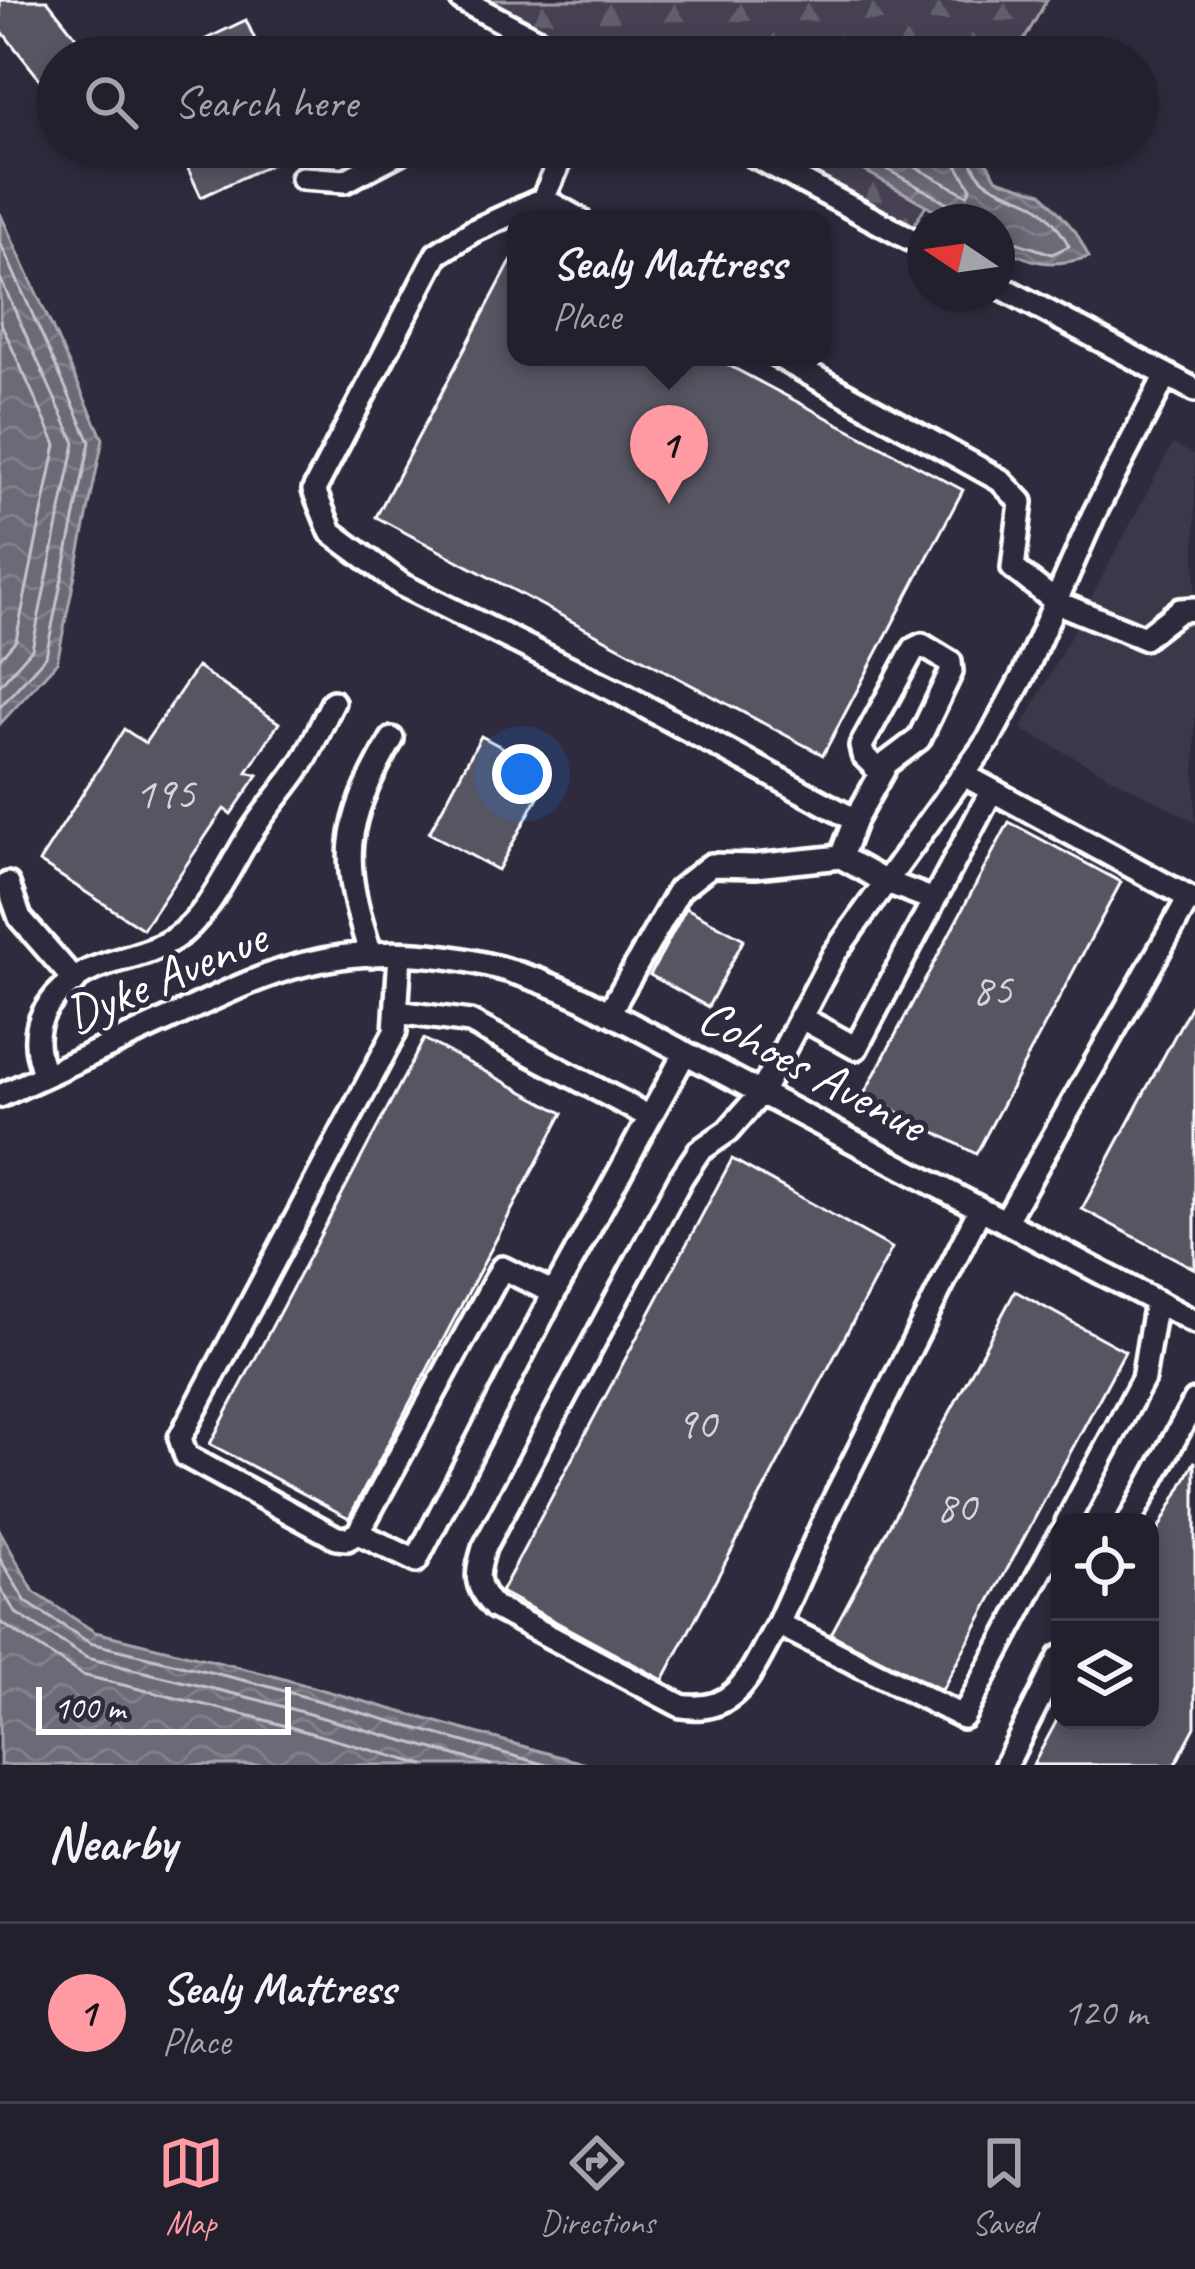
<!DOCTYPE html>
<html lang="en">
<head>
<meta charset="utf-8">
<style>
  body { margin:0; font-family:Caveat,sans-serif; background:#2b2836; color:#f1f3f6 }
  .controls { position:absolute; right:36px; bottom:36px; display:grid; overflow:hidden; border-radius:24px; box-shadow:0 6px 18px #0003 }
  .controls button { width:108px; height:108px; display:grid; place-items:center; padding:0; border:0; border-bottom:3px solid #403e4a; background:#23202e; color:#f1f3f6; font:60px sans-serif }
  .compass { position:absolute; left:907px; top:204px; width:108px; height:108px; border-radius:50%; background:#23202e; box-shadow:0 6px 18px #0003; rotate:283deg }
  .scale { position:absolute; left:36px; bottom:30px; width:255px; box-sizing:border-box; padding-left:12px; border:6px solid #fff; border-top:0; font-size:33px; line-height:42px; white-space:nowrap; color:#fff; -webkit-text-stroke:9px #2f2a3d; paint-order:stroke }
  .you { position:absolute; left:522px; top:774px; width:42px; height:42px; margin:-30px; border:9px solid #fff; border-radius:50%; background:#1a73e8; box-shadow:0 0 0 18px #1a73e833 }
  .badge { display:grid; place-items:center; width:78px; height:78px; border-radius:50%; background:#ff9aa2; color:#111; font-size:39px; font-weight:700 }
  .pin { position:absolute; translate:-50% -99px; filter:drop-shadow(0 3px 6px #0008) }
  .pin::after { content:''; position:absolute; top:63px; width:42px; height:36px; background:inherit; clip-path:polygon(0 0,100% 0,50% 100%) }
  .popup { position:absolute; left:507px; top:210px; width:324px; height:156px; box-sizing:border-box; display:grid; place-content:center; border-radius:24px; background:#23202e; filter:drop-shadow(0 3px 9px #0005); font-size:39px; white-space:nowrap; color:#a3a3aa }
  .popup b { font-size:45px; color:#f1f3f6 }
  .popup::after { content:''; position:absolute; left:50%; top:100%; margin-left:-24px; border:24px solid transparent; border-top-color:#23202e }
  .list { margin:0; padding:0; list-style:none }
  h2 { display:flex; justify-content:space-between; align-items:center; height:156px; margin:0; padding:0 48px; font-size:51px }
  h2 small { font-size:39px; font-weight:400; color:#a3a3aa }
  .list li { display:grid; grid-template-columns:78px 1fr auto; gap:36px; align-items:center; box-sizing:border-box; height:180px; padding:0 48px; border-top:3px solid #403e4a }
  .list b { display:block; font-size:45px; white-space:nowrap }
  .list p { margin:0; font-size:39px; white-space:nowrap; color:#a3a3aa }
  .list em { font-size:39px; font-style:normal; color:#a3a3aa }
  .icon { flex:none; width:66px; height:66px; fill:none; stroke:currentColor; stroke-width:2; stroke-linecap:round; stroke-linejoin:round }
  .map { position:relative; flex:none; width:1195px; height:1765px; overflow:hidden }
  .search { position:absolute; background:#23202e; box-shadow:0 6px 18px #0003; left:36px; right:36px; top:36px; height:132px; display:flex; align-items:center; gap:30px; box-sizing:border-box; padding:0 42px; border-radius:66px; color:#a3a3aa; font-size:45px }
  .sheet { height:336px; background:#23202e }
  nav { display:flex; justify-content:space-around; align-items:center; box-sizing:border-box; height:168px; border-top:3px solid #403e4a; background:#23202e; font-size:33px; color:#a3a3aa }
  nav a { display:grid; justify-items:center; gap:6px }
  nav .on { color:#ff9aa2 }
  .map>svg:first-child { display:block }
  .built { fill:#3c3749 }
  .forest { fill:url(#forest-firs); stroke:#a2a0a8; stroke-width:3 }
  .water { fill:url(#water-waves); stroke:#a7a6ad; stroke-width:3 }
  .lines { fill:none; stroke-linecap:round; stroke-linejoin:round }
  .shore { stroke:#c5c3c9; stroke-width:3 }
  .building { fill:#595564; stroke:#fff; stroke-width:3 }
  .minor-casing { stroke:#fff; stroke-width:30 }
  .minor { stroke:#2f2a3d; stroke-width:21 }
  .labels { text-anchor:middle; stroke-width:10; stroke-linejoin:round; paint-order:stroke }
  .number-label { font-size:45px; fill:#d6d4d8 }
  .street-label { font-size:51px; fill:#fff; stroke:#2f2a3d }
</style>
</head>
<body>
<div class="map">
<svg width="1195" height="1765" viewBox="0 0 1195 1765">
  <defs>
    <pattern id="forest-firs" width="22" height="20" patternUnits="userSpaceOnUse" patternTransform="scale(3)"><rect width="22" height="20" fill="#464152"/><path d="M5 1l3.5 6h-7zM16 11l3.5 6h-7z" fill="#625e6c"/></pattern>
    <pattern id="water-waves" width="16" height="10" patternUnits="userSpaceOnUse" patternTransform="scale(3)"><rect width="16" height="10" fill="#6d6a77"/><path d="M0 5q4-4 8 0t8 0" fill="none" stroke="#83808b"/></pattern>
  </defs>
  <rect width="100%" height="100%" fill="#2f2a3d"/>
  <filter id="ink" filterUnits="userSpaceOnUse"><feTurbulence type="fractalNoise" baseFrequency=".00833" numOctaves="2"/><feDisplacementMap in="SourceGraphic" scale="24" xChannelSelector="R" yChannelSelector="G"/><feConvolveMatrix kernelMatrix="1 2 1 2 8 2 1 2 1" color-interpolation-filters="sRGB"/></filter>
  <g filter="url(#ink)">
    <path class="built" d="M1173,444L1195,455V822L1021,729Z"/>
    <path class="forest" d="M481,0H1047L1014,57H587Z
      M762,147H822L926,205L914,225Z"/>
    <path class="water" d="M823,147H977L997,179L1042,193L1076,232L1089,257C1050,268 1033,264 997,245V222H956Z
      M0,213L103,439L57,662L0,724Z
      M0,1531L34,1592L95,1632L266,1674L590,1765H0Z"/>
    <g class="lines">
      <path class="shore" d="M847,147L953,206L959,222
        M878,147L967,195L971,188L955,162L953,147
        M968,147C974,188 1000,188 1030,202C1045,209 1062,232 1069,246L1052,254L997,236
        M0,242L90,442L46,656L0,707
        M0,278L75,443L32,649L0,685
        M0,321L56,445L16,640L0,658
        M0,1559L26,1602L90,1643L263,1685L546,1765
        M0,1588L16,1613L87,1658L259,1700L491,1765
        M0,1622L82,1675L254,1717L424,1765"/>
    </g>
    <path class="building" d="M0,0H47L92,57H57V101L0,29Z
      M246,20L263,57H168Z
      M178,147H307L201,197Z
      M516,252V357H713L963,490L823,755L376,517Z
      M197,667L279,723L247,772L258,775L231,814L224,809L143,929L39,862L124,729L145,743Z
      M481,736L516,755L509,768L544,786L498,870L429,833Z
      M1009,822L1121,882L976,1154L864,1094Z
      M686,908L744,939L708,1007L650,975Z
      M1195,998V1269L1082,1209Z
      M424,1039L563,1113L349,1518L210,1444Z
      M732,1159L892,1248L663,1680L501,1592Z
      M1015,1291L1125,1351L942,1690L831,1634Z
      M1195,1461V1727L1175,1765H1033L1057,1720H1150V1545Z"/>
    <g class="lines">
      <g class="minor-casing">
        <path id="minor" d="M462,0L569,57
          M566,147L543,199L579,219
          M738,147L925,247
          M302,178L345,181L410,147
          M543,199L473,231L437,254L314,490L331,532L402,585L620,693L855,820L841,857L884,881L934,900
          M997,285L1195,390
          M779,357L1000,480L1021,502L1013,568L1056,602L1144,638L1180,610L1195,609
          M964,775L1195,901
          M855,820L887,763L919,739L951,672L950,662L922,645L914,649L861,746L863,755L881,773
          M8,884L20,918L75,981
          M400,954L395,1032L180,1438L186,1456L337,1538L347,1539L358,1533L502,1268L554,1293L685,1053
          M371,955C340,859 341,827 392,739
          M397,1012L470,1022L650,1117
          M609,1013L679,890L711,865L755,866L841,857
          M800,1017L856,1048L992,790
          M45,1075C35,1052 32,1028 48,1006C85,954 132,966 175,938C208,917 229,867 250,834C266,808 288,786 304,760C315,741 323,721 333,702
          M0,1096C56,1070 112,1045 168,1019C213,999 257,976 305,964C400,940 496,958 583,999L1195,1322
          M1005,1222L1189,898
          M1067,1522L1143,1379L1156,1301
          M1129,1522L1195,1401
          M358,1533L416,1561L554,1293
          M1060,1535L963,1717L778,1624C752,1667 740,1716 681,1706L494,1607C474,1586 476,1574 484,1548L681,1178L699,1151L728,1131L761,1093L834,954L989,739L1023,676L1094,514L1166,375
          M778,1624L830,1508L980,1209
          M1006,1765L1060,1657"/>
      </g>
      <use href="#minor" class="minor"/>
    </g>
  </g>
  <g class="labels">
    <g class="number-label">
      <text x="165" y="808">195</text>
      <text x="992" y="1004">85</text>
      <text x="696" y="1438">90</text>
      <text x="956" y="1521">80</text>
    </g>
    <g class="street-label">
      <text transform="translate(165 975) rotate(-23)" y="18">Dyke Avenue</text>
      <text transform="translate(813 1069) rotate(28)" y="18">Cohoes Avenue</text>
    </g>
  </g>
</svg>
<div class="controls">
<button><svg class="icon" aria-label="locate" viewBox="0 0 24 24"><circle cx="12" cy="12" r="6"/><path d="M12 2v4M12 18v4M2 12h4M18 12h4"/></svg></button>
<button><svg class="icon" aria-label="layers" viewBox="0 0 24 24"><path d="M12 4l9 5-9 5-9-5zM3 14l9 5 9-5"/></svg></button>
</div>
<svg class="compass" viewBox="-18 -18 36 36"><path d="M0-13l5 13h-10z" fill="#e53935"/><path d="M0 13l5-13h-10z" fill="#a3a3aa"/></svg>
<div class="scale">100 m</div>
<div class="you"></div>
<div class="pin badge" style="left:669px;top:504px">1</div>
<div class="popup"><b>Sealy Mattress</b>Place</div>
<div class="search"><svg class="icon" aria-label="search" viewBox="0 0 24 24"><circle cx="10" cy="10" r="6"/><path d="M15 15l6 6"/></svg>Search here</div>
</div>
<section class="sheet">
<h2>Nearby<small></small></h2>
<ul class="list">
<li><span class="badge">1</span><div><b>Sealy Mattress</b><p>Place</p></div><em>120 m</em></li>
</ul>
</section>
<nav>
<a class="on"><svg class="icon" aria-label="map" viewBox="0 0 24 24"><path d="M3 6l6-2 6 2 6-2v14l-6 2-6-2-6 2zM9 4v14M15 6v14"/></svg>Map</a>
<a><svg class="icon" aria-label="directions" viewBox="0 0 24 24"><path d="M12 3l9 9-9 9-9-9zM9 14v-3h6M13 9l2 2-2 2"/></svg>Directions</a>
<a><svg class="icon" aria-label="saved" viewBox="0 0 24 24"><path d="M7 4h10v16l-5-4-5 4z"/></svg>Saved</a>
</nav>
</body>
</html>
